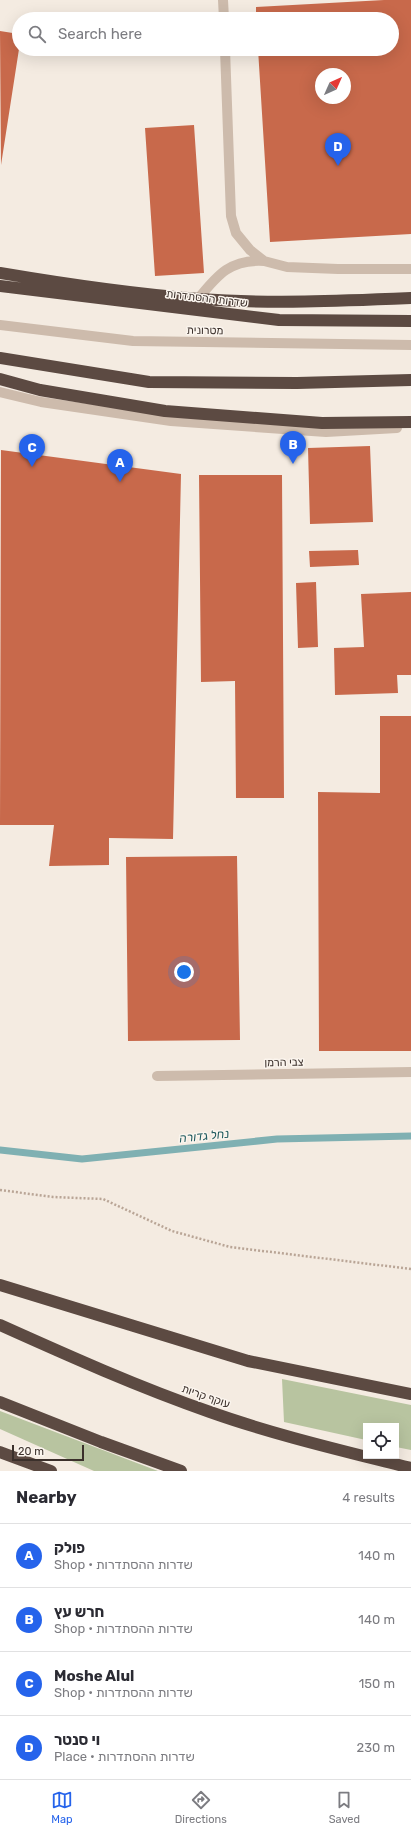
<!DOCTYPE html>
<html lang="en">
<head>
<meta charset="utf-8">
<style>
  body { margin:0; font-family:Rubik,Heebo,sans-serif; background:#f7f7f7; color:#2b2b33 }
  .controls { position:absolute; right:12px; bottom:12px; display:grid; overflow:hidden; border-radius:0px; box-shadow:0 4px 16px #0002 }
  .controls button { width:36px; height:36px; display:grid; place-items:center; padding:0; border:0; border-bottom:1px solid #e1e1e2; background:#fff; color:#2b2b33; font:20px sans-serif }
  .compass { position:absolute; left:315px; top:68px; width:36px; height:36px; border-radius:50%; background:#fff; box-shadow:0 4px 16px #0002; rotate:45deg }
  .scale { position:absolute; left:12px; bottom:10px; width:72px; box-sizing:border-box; padding-left:4px; border:2px solid #3b302b; border-top:0; font-size:11px; line-height:14px; white-space:nowrap; color:#3b302b; -webkit-text-stroke:3px #fbf5ee; paint-order:stroke }
  .you { position:absolute; left:184px; top:972px; width:14px; height:14px; margin:-10px; border:3px solid #fff; border-radius:50%; background:#1a73e8; box-shadow:0 0 0 6px #1a73e833 }
  .badge { display:grid; place-items:center; width:26px; height:26px; border-radius:50%; background:#2563eb; color:#fff; font-size:13px; font-weight:700 }
  .pin { position:absolute; translate:-50% -33px; filter:drop-shadow(0 1px 2px #0008) }
  .pin::after { content:''; position:absolute; top:21px; width:14px; height:12px; background:inherit; clip-path:polygon(0 0,100% 0,50% 100%) }
  .list { margin:0; padding:0; list-style:none }
  h2 { display:flex; justify-content:space-between; align-items:center; height:52px; margin:0; padding:0 16px; font-size:17px }
  h2 small { font-size:13px; font-weight:400; color:#7c7c81 }
  .list li { display:grid; grid-template-columns:26px 1fr auto; gap:12px; align-items:center; box-sizing:border-box; height:64px; padding:0 16px; border-top:1px solid #e1e1e2 }
  .list b { display:block; font-size:15px; white-space:nowrap }
  .list p { margin:0; font-size:13px; white-space:nowrap; color:#7c7c81 }
  .list em { font-size:13px; font-style:normal; color:#7c7c81 }
  .icon { flex:none; width:22px; height:22px; fill:none; stroke:currentColor; stroke-width:2; stroke-linecap:round; stroke-linejoin:round }
  .map { position:relative; flex:none; width:411px; height:1471px; overflow:hidden }
  .search { position:absolute; background:#fff; box-shadow:0 4px 16px #0002; left:12px; right:12px; top:12px; height:44px; display:flex; align-items:center; gap:10px; box-sizing:border-box; padding:0 14px; border-radius:22px; color:#7c7c81; font-size:15px }
  .sheet { height:308px; background:#fff }
  nav { display:flex; justify-content:space-around; align-items:center; box-sizing:border-box; height:56px; border-top:1px solid #e1e1e2; background:#fff; font-size:11px; color:#7c7c81 }
  nav a { display:grid; justify-items:center; gap:2px }
  nav .on { color:#2563eb }
  .map>svg:first-child { display:block }
  .green { fill:#b8c4a0 }
  .lines { fill:none; stroke-linecap:round; stroke-linejoin:round }
  .stream { stroke:#7fb0b2; stroke-width:7 }
  .building { fill:#c8694b; fill-rule:evenodd }
  .path { stroke:#b9a596; stroke-width:2.5; stroke-dasharray:2 2; stroke-linecap:butt }
  .minor { stroke:#cdbbac; stroke-width:10 }
  .highway { stroke:#5c4a42; stroke-width:12 }
  .labels { text-anchor:middle; stroke-width:3; stroke-linejoin:round; paint-order:stroke }
  .street-label { font-size:11px; fill:#3b302b; stroke:#fbf5ee }
  .water-label { font-size:12px; font-style:italic; fill:#1f5a5e; stroke:#fbf5ee }
</style>
</head>
<body>
<div class="map">
<svg width="411" height="1471" viewBox="0 0 411 1471">
  <rect width="100%" height="100%" fill="#f4ebe1"/>
  <path class="green" d="M282,1379L411,1405V1450L396,1447V1426H366V1440L284,1422Z
    M0,1411L158,1471H94L0,1429Z"/>
  <g class="lines">
    <path class="stream" d="M0,1150L82,1159L277,1139L411,1136"/>
  </g>
  <path class="building" d="M384,0H411V234L270,242L258,49H392V19H256V7ZM321,74H345V98H321Z
    M0,31L19,34V49L1,165Z
    M194,125L204,273L155,276L145,128Z
    M370,446L373,522L310,524L308,448Z
    M1,450L181,474L173,839L109,838V865L49,866L54,825H0Z
    M199,475H282L284,798H236L235,681L201,682Z
    M358,550L359,565L310,567L309,551Z
    M316,582L318,647L298,648L296,583Z
    M411,592V675H397L398,693L335,695L334,648L364,647L361,594Z
    M380,716H411V1051H319L318,792L380,793Z
    M237,856L240,1040L128,1041L126,857Z"/>
  <g class="lines">
    <path class="path" d="M0,1190L53,1197L103,1199L172,1231L230,1247L411,1269"/>
    <path class="minor" d="M223,0L224,19
      M225,49L231,216L236,233L250,250L264,261L287,267L338,269H411
      M198,299C218,274 231,259 264,261
      M0,325L133,341L411,345
      M0,392L41,402L171,421L326,432L397,428
      M157,1076L411,1072"/>
    <path class="highway" d="M0,273C65,284 132,294 199,299C269,304 340,301 411,298
      M0,286L279,320L411,321
      M0,358L149,382L297,383L411,380
      M0,379L40,390L165,411L322,423L411,422
      M0,1285L248,1361L411,1394
      M0,1325C69,1356 138,1387 210,1412C275,1435 344,1451 411,1468
      M0,1402L101,1442L181,1471
      M0,1452L51,1471"/>
  </g>
  <g class="labels">
    <g class="street-label">
      <text transform="translate(207 298) rotate(7)" y="4">שדרות ההסתדרות</text>
      <text transform="translate(205 330) rotate(1)" y="4">מטרונית</text>
      <text transform="translate(284 1062) rotate(-1)" y="4">צבי הרמן</text>
      <text transform="translate(206 1396) rotate(19)" y="4">עוקף קריות</text>
    </g>
    <g class="water-label">
      <text transform="translate(204 1136) rotate(-6)" y="4">נחל גדורה</text>
    </g>
  </g>
</svg>
<div class="controls">
<button><svg class="icon" aria-label="locate" viewBox="0 0 24 24"><circle cx="12" cy="12" r="6"/><path d="M12 2v4M12 18v4M2 12h4M18 12h4"/></svg></button>
</div>
<svg class="compass" viewBox="-18 -18 36 36"><path d="M0-13l5 13h-10z" fill="#e53935"/><path d="M0 13l5-13h-10z" fill="#7c7c81"/></svg>
<div class="scale">20 m</div>
<div class="you"></div>
<div class="pin badge" style="left:120px;top:482px">A</div>
<div class="pin badge" style="left:293px;top:464px">B</div>
<div class="pin badge" style="left:32px;top:467px">C</div>
<div class="pin badge" style="left:338px;top:166px">D</div>
<div class="search"><svg class="icon" aria-label="search" viewBox="0 0 24 24"><circle cx="10" cy="10" r="6"/><path d="M15 15l6 6"/></svg>Search here</div>
</div>
<section class="sheet">
<h2>Nearby<small>4 results</small></h2>
<ul class="list">
<li><span class="badge">A</span><div><b>פולק</b><p>Shop · שדרות ההסתדרות</p></div><em>140 m</em></li>
<li><span class="badge">B</span><div><b>חרש עץ</b><p>Shop · שדרות ההסתדרות</p></div><em>140 m</em></li>
<li><span class="badge">C</span><div><b>Moshe Alul</b><p>Shop · שדרות ההסתדרות</p></div><em>150 m</em></li>
<li><span class="badge">D</span><div><b>וי סנטר</b><p>Place · שדרות ההסתדרות</p></div><em>230 m</em></li>
</ul>
</section>
<nav>
<a class="on"><svg class="icon" aria-label="map" viewBox="0 0 24 24"><path d="M3 6l6-2 6 2 6-2v14l-6 2-6-2-6 2zM9 4v14M15 6v14"/></svg>Map</a>
<a><svg class="icon" aria-label="directions" viewBox="0 0 24 24"><path d="M12 3l9 9-9 9-9-9zM9 14v-3h6M13 9l2 2-2 2"/></svg>Directions</a>
<a><svg class="icon" aria-label="saved" viewBox="0 0 24 24"><path d="M7 4h10v16l-5-4-5 4z"/></svg>Saved</a>
</nav>
</body>
</html>
